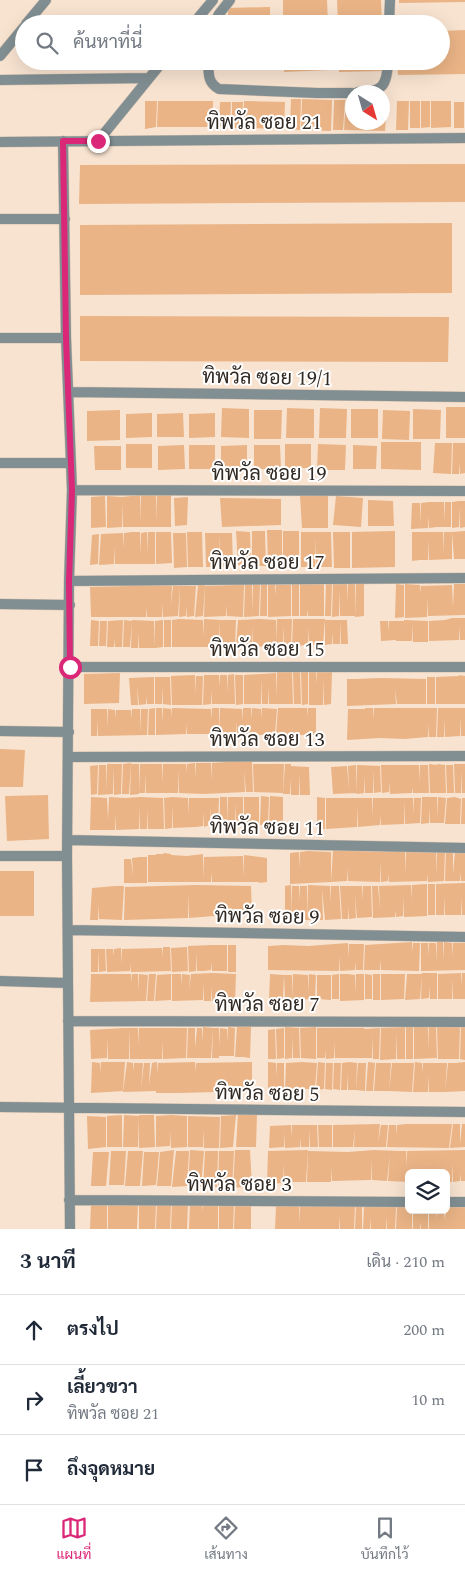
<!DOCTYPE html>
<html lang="th">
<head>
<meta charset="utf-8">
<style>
  body { margin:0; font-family:Spectral,Sarabun,serif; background:#f2f2f3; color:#1f2937 }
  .controls { position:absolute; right:15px; bottom:15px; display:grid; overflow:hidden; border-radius:8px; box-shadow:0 5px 20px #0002 }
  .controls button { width:45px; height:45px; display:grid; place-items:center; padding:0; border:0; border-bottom:1px solid #e0e1e3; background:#fff; color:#1f2937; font:25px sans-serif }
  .compass { position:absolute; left:345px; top:85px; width:45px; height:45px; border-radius:50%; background:#fff; box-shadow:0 5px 20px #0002; rotate:143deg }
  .stop { position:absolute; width:15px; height:15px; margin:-11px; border:4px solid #db2777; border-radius:50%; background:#fff }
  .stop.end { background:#db2777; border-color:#fff; box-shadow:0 1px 5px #0008 }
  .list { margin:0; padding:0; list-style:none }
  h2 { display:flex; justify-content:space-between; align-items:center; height:65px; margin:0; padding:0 20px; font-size:21px }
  h2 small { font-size:16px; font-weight:400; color:#747a83 }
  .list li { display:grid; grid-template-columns:32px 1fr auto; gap:15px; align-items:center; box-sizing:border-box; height:70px; padding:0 20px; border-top:1px solid #e0e1e3 }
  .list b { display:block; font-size:19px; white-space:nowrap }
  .list p { margin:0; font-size:16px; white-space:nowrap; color:#747a83 }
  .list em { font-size:16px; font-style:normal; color:#747a83 }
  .icon { flex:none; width:28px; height:28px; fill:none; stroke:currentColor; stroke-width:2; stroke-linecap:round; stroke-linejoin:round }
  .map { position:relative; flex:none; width:465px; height:1229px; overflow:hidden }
  .search { position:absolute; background:#fff; box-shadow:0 5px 20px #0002; left:15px; right:15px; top:15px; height:55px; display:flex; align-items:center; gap:12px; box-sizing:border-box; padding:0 18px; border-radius:28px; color:#747a83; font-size:19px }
  .sheet { height:275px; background:#fff }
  nav { display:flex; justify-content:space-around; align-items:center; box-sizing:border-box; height:70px; border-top:1px solid #e0e1e3; background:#fff; font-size:14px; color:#747a83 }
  nav a { display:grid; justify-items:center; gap:2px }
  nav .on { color:#db2777 }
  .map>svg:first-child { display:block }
  .building { fill:#eab486 }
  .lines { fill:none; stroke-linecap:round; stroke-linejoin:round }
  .street-casing { stroke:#d4c2b1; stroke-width:11 }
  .street { stroke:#828f92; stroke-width:10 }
  .route { stroke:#db2777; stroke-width:6 }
  .labels { text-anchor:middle; stroke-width:4; stroke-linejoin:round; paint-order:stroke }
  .street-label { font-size:20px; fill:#312922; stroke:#fff }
</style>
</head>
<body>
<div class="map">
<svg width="465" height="1229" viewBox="0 0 465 1229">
  <rect width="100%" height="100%" fill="#f8e3d0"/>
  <path class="building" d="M283,0H327L328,24H283Z
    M337,0H381L382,24H338Z
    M399,0H465V2L399,3Z
    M270,7V24H228V8Z
    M465,30V74L398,75L397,61H441V31Z
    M228,61H271V70H228Z
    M284,61H328L329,70L284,72Z
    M339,61H383V71L339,72Z
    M291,99H301L300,130L290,129Z
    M302,99L332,100L331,131L301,130Z
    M346,99L352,100V122H382V101H387L385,131L344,130Z
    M334,100H345L343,130H333Z
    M145,101H157L156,127L145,129Z
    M158,101H213L212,127H157Z
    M244,101L285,102L284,129L243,128Z
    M397,101H409L408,130H396Z
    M410,101H420V128H410Z
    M421,101H430V127L421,128Z
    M431,101H451V127L431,128Z
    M220,102H231L230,127H219Z
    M232,102H243L242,128H232Z
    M454,102H464V128H454Z
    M465,164V202L79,204L80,165Z
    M452,223V293L80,295V225Z
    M80,316L449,317L448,362L80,361Z
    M446,407H465V438H446Z
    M222,408L249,409V438L221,437Z
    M287,408L314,409V438H286Z
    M320,408L347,409L346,438H319Z
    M351,409H378V438H351Z
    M413,409L441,410L440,439H413Z
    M120,410V440L87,441V411Z
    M254,410H282L281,439H254Z
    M383,410L410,411L409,440L382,439Z
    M152,413V437L126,438V414Z
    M183,413L184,437H157V414Z
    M215,413V437L189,438V414Z
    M381,442H421V470L381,469Z
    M435,443H452L451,474L433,473Z
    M453,443H465V473L460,474L459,462V474H452Z
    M126,444H152V468H126Z
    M285,444H311V468H285Z
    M318,444L346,445L345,470H317Z
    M184,445L185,469L158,470V446Z
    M189,445H215V469H189Z
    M247,445V469L221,470V446Z
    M254,445H280L281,469H254Z
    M353,445L377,446L376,469H353Z
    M94,446H121V470H95Z
    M156,493V522L157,493H171V527H123L122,502V527L107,528V496L122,497L140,495V522L141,494Z
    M105,496L106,527L91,528V497Z
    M300,496H328V528H302Z
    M336,496L363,498L361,527L333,525Z
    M188,497L187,525L175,526L174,498Z
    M220,498L281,499V525L222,527Z
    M368,500L393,501L394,526H368Z
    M459,501H465V527L460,528L459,507V527L452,528V502Z
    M429,502H444L445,521V502H451V527H437L436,511L437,527L429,528L428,517V528L411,529L412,503H420V524L421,503Z
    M267,530H282V566H268Z
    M236,531L250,532L251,566L238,565Z
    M252,531H265L266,566H252Z
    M283,531H299V566H283Z
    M395,531V567L352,568V532Z
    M465,531V559H454L452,532Z
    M132,532H140V555L141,533L147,532L148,553V532H155V564H115L114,546V564L99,565L101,534L123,533L124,548V533L132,532V554Z
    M156,532H171L172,563L156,564Z
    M187,532H202L203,567H188Z
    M301,532H331L332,567H316L315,537V567H301Z
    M333,532H350V568H334Z
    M412,532H443L444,553V532H452V559L429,560L428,540V560H420V550V560L412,561Z
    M173,533H186L187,567L174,568Z
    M205,533H219V567H206Z
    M219,533H232L233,566L220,567Z
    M99,534L98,564L90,565L92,535Z
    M348,582H355V616H340V590L339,616L332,617L333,583H347L348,602Z
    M356,582H364V616L355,617Z
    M300,583L324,584V616H316V607V616H308L307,610V616H300Z
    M326,583H332L331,616H325Z
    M261,584L267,585V616H260Z
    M275,584V595L276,585H291V616L268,617V585Z
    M292,584H299V616H292Z
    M396,584L404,585V617L395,618Z
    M405,584L420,585L421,594V586L452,585L453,607L454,584H465V615L428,616V597L427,617L405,618Z
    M140,585L172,586L171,606L173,586H180L178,616L163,617V604L162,617H147L146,607V617H91L90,587L131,586V601V586Z
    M198,585H205L203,616L195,617Z
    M236,585H244L243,617L227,616V605L226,616L204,617L205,586L236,585V602Z
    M245,585H252L253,612V585H260L259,616L244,617Z
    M180,586H196L194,616L187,617L186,605V616L179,617Z
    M452,618H465V640H460L459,626V640L429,641V621L445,620Z
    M179,619L203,620L204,637V619L220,620L219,647H172V620Z
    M260,619L276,620V642L277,619H292L291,646L284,645V626L283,645L253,647V626L252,646H236L238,620Z
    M293,619H325L323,645H309L308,627V645L292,646Z
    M91,620L99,621L98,646H90Z
    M123,620L122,647H115V639L114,647H107L108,621Z
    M124,620L132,621L130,647H123Z
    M132,620L154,621L155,648H139V632L138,648H131Z
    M163,620V647L155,648V621Z
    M164,620H171V647H164Z
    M220,620H236L235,647H220Z
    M325,620H340V644H333V632L332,644L325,645Z
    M340,620H347L348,644H341Z
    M404,620L428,621V642H413L412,624V641H396V630V640L381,641L380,621H388L389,632V621H404L405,635Z
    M100,621H107L106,646H99Z
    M292,671L293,704H269V687L268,704H262L261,677V704H244V675L276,673L277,697V672Z
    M293,671H300L301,704H294Z
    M301,671H308V704L302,705Z
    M309,671L316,672V683L317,672H332L331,704L324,705V679L323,705H309Z
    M120,673L119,703L84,704V674Z
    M234,674L235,704H212L211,690V704L203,705L204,675H219L220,687V675H227L228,693V675Z
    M195,675V694L196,676H203L202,705H172L171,676Z
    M235,675H243V704L236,705Z
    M459,675L465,676V704H436V677L459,676V686Z
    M154,677V704H147L146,696V704L139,705L137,685L138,705H131L129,678Z
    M155,677H170L171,705L163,704V686L162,704H155Z
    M427,677H435V704H427Z
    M380,678L426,679V704H397L395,689L396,704L347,706V679H356V690V679Z
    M155,708V735H148L149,709Z
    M156,708H162V723L163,708L171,709V717L172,708L211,709L212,720V708H219V734H187V724L186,734L156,735Z
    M220,708L242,709L243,721V708H251V720L252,708L261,709V718L262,708L277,709L275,734L259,735L237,734L236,721V734H219Z
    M278,708H307L308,716V708H316V735H276Z
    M365,708H373V719L374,708H437L436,737H429V724L428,737L404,739L380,738L347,740L348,709H365V722Z
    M438,708H465V736H461L460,717V736L445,737L444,719V737H437Z
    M91,709H107V728L108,709L115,710V718L116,710H131L132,719V709H140V733L141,709H148L147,735L98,736V720L97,736H91Z
    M0,749L25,750L23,787H0Z
    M227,762H252L253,792H246L244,770L245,792L204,794L179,793L178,769V793H146V773L145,793H139L140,764H162V783L163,764H186L187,772V764L195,763V778L196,763H211L212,780V763Z
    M131,763L129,794H122L123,764Z
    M107,764H122L121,794L114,795V767L113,794L98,795L99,765H106V790Z
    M131,764H139V794L130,795Z
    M253,764H284L283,793L254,792Z
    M285,764H291V766L309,767L310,795H300V774L299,795H291V779L290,794H283Z
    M429,764L437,765L438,785L437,764L445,765L446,793H430Z
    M454,764H465V793H462L461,771V793H455Z
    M98,765L97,794L91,795L90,766Z
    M356,765L357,793L333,794L331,767L347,766L349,790L348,766Z
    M357,765L380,766L381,792L374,793L373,770V793H365L364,776V793L357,794Z
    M381,765H419L420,782V765H428L429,793H413V787L412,793L390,794L389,781V792L382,793Z
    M446,765H453L454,793H447Z
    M48,795L49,839L7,841L5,796Z
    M261,796L269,797L268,824L260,825Z
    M270,796L283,797V824H269Z
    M91,797L107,798L108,819L109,797L125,798L140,797L163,798L164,829H148V809L147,829H140L139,807V829L116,830V814L115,830H90Z
    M172,797L188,798V815L189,798H219L218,825L211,826L210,807V825L204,827L203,812V826L196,827V816V827L173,828L172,805V828L165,829L164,798Z
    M220,797H227V824L220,825Z
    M228,797H243V824H236L235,803V824H227Z
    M244,797H259V824H244Z
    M317,797L325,798V829H317Z
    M422,797H437L438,818V797L446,798L444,823H430L429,807V823L421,824Z
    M455,797L461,799L460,824H445L447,798Z
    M326,798H372V816L373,798H413L414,815V798H421L420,823L405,824L404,800V824L381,825L380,815V825L358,827L357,806V827L326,829Z
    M462,798H465V824H461Z
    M333,850L389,852L405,850V875L406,851H436L437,876V850H445L444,881L428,882L427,874V881L389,882L388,874V881L381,882L380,861V882L348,881V868L347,881L331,882Z
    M446,850H453V875L455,850H465V881H461V872L460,881H445Z
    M308,851L331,852V882L290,884V853L299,852V868L300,852L308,851V870Z
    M164,853L171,854V855L187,856L203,854V879L204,857L243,856L244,877V855L267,858V882L259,883V874V882H212V872L211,882H148V855H156L155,875L156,854H163Z
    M140,857H147V883H140V877V883H124V859H131L133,877L132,858Z
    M0,871H34V916H0Z
    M465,883V915H462L461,897V915H445V896L444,915H436V884Z
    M427,884V916L404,917L403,896V916L396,917L395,910V917L373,918L372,886H378L380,909L379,886L411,885L412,899V885Z
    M428,884H435V915H428Z
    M196,885L251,886L252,913L189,918L188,893V918L124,920L125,887Z
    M291,885L292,915V886H299L300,901V886H307L308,920H285V886Z
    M308,885L330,886L331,903V886H339L341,919L325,920L322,889L323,920H308Z
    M115,886H124L122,920L99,919L98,904V920H90L92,888Z
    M340,886H362L363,900V886H371L372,917L357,918L355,895L356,918L349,919L348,907V919H342Z
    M412,942V952L413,943H420L419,971L381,970V959L380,970H364L365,945Z
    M437,942H443V960L444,942L452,943V957L453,943H460V952V943H465V970L421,971V943H428V956L429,943H436V963Z
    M348,943V958L349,944H364L363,970H356L355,962V970L340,971L339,956V971L268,970V946L284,945L308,946Z
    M212,945H227V971H212L211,962V970L204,971V964V971H197L196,952V971L189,972L188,946Z
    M228,945H236V972H228Z
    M163,947H170L171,971L131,972L130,964V971L107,972L106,949H113L114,956V949L121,948V964L122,949L162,948L163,957Z
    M187,947L188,971L172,972L171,948Z
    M91,949H98V972H91Z
    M98,949H105L106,971L99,972Z
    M213,973L236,974L235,1002L212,1001V986L211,1001H204V983L203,1000L172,1001V974H181V985L182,974L190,975L189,990L191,974Z
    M422,973H437V999H430L429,986V998L421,999Z
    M461,973V985L462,973H465V999H453V979L452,999H438V974Z
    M91,974H131V983L132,974H138V992L139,974L148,975L146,1001L90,1002Z
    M149,974H156L154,1001H147Z
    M171,974V1000L155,1001L157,975Z
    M270,974L284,975L283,1000H269Z
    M293,974L308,975V992L309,974L316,975L315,999L292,1000Z
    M339,974V999H332V975Z
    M340,974H348V989V974L355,975L356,993V974H364V1000L340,1001Z
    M365,974L372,975V999H365Z
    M373,974H380V1000H373Z
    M381,974H397V984V974H405L404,999L381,1000Z
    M407,974H422L420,999L405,1000Z
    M284,975H292V999L285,1000Z
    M317,975H331V1000L317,999Z
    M237,1025L251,1027L250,1058L243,1057L244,1040L243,1057H235Z
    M429,1025L436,1026L437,1058L414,1059V1026H428L429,1049Z
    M452,1025H460L459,1059H438L437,1026L452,1025V1032Z
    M406,1026L413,1027V1059H406Z
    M461,1026H465V1060L460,1059Z
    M203,1027L213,1028L211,1058H187L188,1028H195V1048L197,1028H202L203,1042Z
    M228,1027L235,1028L234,1056H219V1058H212L213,1028H219V1047L220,1028L227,1029V1043Z
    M285,1027L299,1028L300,1058H293L292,1036V1058L285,1059Z
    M316,1027V1059L301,1058L300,1028Z
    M405,1027V1059H397V1032L396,1059L380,1060L381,1028Z
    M123,1028H130L129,1059H108L107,1037V1058L91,1059L90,1030Z
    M130,1028H138V1046L139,1028H155V1038V1028H187L186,1058L163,1059V1041L162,1059H130Z
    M284,1028V1058L277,1059L276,1029Z
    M317,1028H364V1038V1029L380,1028L379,1059H373V1036L372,1058H335L334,1042V1058L326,1059L325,1050V1058H317Z
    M275,1029L276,1059H268V1030Z
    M92,1062L100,1063V1074L101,1062H125L123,1091L91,1093Z
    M127,1062L133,1063V1071L134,1063H143L141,1089L144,1063H150L149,1085L152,1063L157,1062V1074L158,1063L195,1062L196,1073V1063L252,1062V1091L179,1093H156V1091L123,1092Z
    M268,1062L276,1063V1077L277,1063H284V1089L268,1090Z
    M302,1062L317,1063L315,1089H308L309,1073L308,1089H285L286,1063Z
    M318,1062L325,1063L324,1089L316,1090Z
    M349,1062L357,1063L356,1090H348V1074L347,1090H341L342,1063Z
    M368,1062L375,1063L373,1091H366Z
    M415,1062L422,1063V1073L423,1063H447L445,1092H429V1075L428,1092H413Z
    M465,1062V1091L445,1092L448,1063H455V1073V1063Z
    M326,1063H333L332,1090L325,1089Z
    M334,1063H341L340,1090L333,1089Z
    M358,1063H366L365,1091L356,1090Z
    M376,1063H391L389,1091H374Z
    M392,1063H406V1074V1063H414L412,1092L389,1091Z
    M238,1114H257L256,1147H236Z
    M122,1115V1147H107V1116Z
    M124,1115L139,1116L138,1147H123Z
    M139,1115H154L155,1147L139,1148Z
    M171,1115L187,1116V1147L171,1148L170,1131V1146L156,1147V1116Z
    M236,1115L233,1147L220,1148L221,1116Z
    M87,1116L106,1117V1147L88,1149Z
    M188,1116L220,1117L219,1148H204L203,1129V1147H188Z
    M380,1124L378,1143L381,1125H388L386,1147H354L355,1129L353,1147H333V1125Z
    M406,1124H452L449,1148L387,1147L389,1125H396V1135L397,1125Z
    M453,1124H460V1144L462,1124H465V1147L450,1148Z
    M291,1125V1137L292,1125H317L318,1147H310L309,1129V1147H301L300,1138V1147L285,1148L284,1133V1147L269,1148L270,1126Z
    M318,1125H332V1147H319Z
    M174,1150L171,1186H157L160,1152Z
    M190,1150L204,1151L201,1187H188Z
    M235,1150H250L252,1186L233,1188Z
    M308,1150L306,1182H284V1164L283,1183L267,1184L268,1151Z
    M374,1150L398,1151L397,1169L398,1151H406V1167L407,1151L465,1150V1181H461L460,1173V1181L453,1182L452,1163V1182H446V1173H409V1182L388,1181L390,1155L387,1181L372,1180V1160L371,1180L332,1181V1167L331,1182H307L308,1151L348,1152Z
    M111,1151H126L124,1185H109Z
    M128,1151H143L140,1186H125Z
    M176,1151H189L187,1186L172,1187Z
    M205,1151H218L217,1187L203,1188Z
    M219,1151H234L232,1188H218Z
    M93,1152H109L106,1186H91Z
    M144,1152H159L156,1185L142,1186Z
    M190,1202L202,1203V1211L203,1203H218V1229H189Z
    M108,1203H124V1212V1203L138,1204L137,1229H108Z
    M157,1203L171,1204L170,1229H156Z
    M172,1203H188L187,1229H171Z
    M219,1203H234L233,1229H219Z
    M91,1204H107V1229H90Z
    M139,1204H156L155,1229H139Z
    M235,1204H251V1229H234Z
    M299,1205L300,1224V1205L355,1206L354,1229H340V1216L339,1229H275L276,1206Z
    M356,1206L362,1207V1229H355Z
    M364,1206L396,1207L395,1229H387L386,1217V1229H371V1218L370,1229H363Z
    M397,1207H409V1210H412V1229H396Z
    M446,1207H465V1229H429V1210H436L437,1219V1210H444L445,1221Z
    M413,1210H428V1229H421V1222L420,1229H413Z"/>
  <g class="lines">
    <g class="street-casing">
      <path id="street" d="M26,24L46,0
        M193,24L213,0
        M214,24L219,14L230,0
        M389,24L390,0
        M0,56L24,27
        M208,61C209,74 207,82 219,89L317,93H352
        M0,80L149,78
        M358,92C383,92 387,86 388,61
        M63,141L66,338L72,490L69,581L67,856L70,1229
        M98,141L163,61
        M0,142L465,138
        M0,219H65
        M0,338H66
        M68,392L465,397
        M0,463H71
        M72,490L465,491
        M69,581L465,578
        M0,604L70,605
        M70,667H465
        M0,731L69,732
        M68,757L465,756
        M67,840L465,848
        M0,856H67
        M68,930L465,937
        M0,981L67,983
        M68,1021L465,1022
        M0,1107L465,1112
        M69,1200L409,1202
        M446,1202H465"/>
    </g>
    <use href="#street" class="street"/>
  </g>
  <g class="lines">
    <path class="route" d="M70,667L69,581L72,490L66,338L63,141H98"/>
  </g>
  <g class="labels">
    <g class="street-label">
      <text x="264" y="129">ทิพวัล ซอย 21</text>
      <text transform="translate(267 377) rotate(1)" y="7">ทิพวัล ซอย 19/1</text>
      <text x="269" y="480">ทิพวัล ซอย 19</text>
      <text x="267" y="569">ทิพวัล ซอย 17</text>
      <text x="267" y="656">ทิพวัล ซอย 15</text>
      <text x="267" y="746">ทิพวัล ซอย 13</text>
      <text transform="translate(267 827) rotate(1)" y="7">ทิพวัล ซอย 11</text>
      <text transform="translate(267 916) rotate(1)" y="7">ทิพวัล ซอย 9</text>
      <text x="267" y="1011">ทิพวัล ซอย 7</text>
      <text transform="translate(267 1093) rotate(1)" y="7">ทิพวัล ซอย 5</text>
      <text x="239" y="1191">ทิพวัล ซอย 3</text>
    </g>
  </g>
</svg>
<div class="controls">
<button><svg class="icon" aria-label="layers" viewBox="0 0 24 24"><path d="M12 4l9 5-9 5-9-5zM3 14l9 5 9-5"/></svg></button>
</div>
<svg class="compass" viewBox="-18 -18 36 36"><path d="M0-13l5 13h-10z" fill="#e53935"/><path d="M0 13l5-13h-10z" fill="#747a83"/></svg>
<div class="stop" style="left:70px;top:667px"></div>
<div class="stop end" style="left:98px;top:141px"></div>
<div class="search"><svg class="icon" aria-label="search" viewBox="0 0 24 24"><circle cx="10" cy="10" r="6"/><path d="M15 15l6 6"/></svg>ค้นหาที่นี่</div>
</div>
<section class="sheet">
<h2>3 นาที<small>เดิน · 210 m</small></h2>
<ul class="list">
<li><svg class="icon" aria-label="ahead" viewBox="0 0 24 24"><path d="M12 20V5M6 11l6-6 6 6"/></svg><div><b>ตรงไป</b></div><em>200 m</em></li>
<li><svg class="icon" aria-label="right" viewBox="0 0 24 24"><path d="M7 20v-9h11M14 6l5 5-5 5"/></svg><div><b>เลี้ยวขวา</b><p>ทิพวัล ซอย 21</p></div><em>10 m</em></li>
<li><svg class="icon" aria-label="arrive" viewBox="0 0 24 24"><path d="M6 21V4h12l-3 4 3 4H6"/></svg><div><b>ถึงจุดหมาย</b></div></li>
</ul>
</section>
<nav>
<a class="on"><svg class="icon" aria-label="map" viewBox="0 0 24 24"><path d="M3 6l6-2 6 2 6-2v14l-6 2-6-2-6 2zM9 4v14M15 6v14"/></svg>แผนที่</a>
<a><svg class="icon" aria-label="directions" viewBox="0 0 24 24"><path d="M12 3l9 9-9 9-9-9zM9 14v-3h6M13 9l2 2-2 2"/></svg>เส้นทาง</a>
<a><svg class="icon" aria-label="saved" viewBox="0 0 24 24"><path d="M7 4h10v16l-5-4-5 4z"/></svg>บันทึกไว้</a>
</nav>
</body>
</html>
